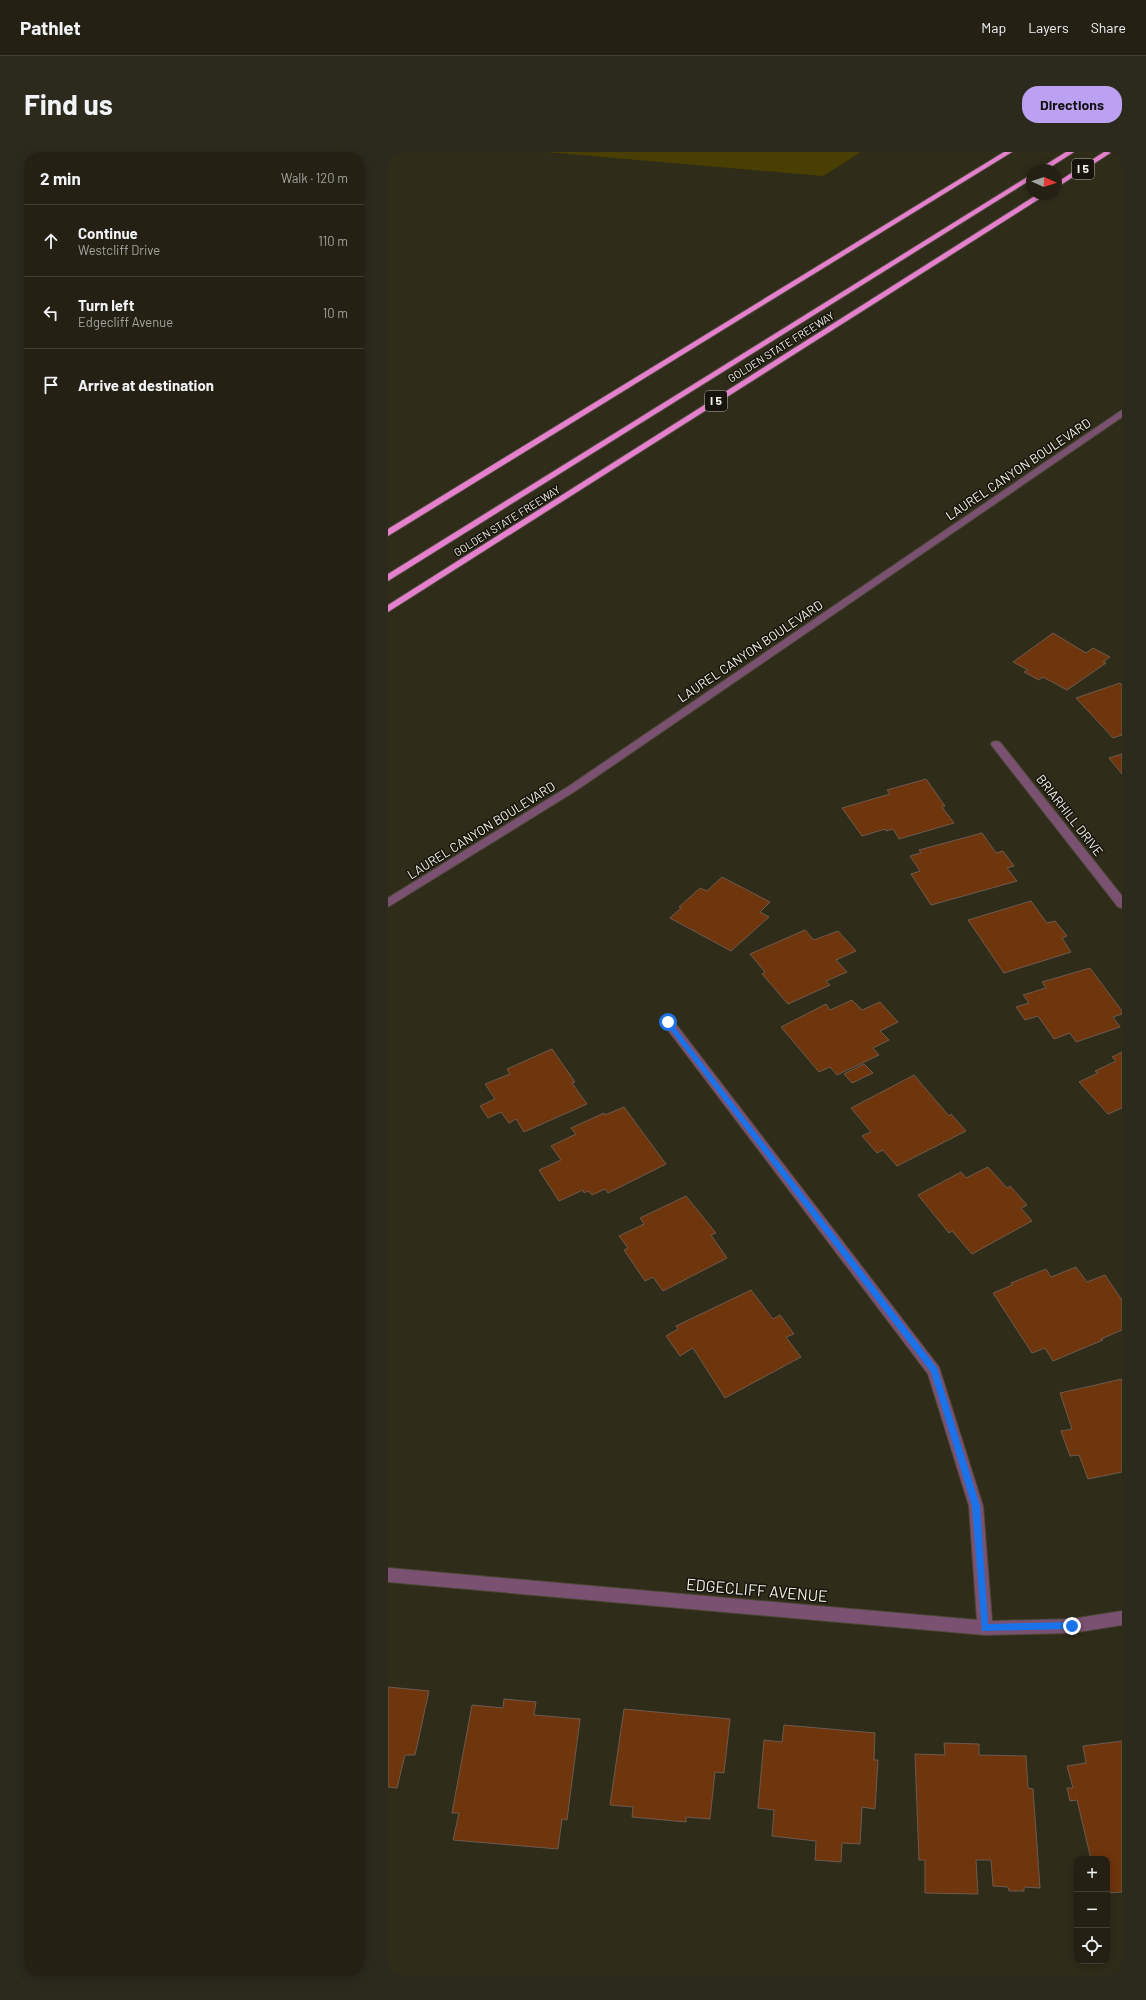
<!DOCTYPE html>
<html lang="en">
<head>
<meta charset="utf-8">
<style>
  body { margin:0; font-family:Barlow,sans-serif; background:#2c291d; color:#f1f3f6 }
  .controls { position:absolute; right:12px; bottom:12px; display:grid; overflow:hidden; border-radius:8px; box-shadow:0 2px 10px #0003 }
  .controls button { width:36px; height:36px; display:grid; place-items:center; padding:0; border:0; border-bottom:1px solid #413e34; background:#242114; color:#f1f3f6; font:20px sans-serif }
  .compass { position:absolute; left:638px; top:12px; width:36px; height:36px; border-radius:50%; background:#242114; box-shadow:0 2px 10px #0003; rotate:93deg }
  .stop { position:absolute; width:12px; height:12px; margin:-9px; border:3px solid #1a73e8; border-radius:50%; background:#fff }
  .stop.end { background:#1a73e8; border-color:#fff; box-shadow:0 1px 4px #0008 }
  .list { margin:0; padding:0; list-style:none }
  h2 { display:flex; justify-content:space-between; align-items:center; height:52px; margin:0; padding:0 16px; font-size:17px }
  h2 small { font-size:13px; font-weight:400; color:#a3a3a0 }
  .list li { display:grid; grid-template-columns:26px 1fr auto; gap:12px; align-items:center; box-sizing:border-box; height:72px; padding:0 16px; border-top:1px solid #413e34 }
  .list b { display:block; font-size:15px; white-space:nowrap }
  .list p { margin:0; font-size:13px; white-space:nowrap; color:#a3a3a0 }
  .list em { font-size:13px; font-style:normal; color:#a3a3a0 }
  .icon { flex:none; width:22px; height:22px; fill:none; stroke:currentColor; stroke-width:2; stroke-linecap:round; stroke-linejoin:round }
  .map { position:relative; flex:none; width:734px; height:1824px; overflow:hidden; border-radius:16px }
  header { display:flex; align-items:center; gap:24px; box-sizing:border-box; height:56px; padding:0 20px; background:#242114; border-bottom:1px solid #413e34 }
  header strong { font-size:19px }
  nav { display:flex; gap:22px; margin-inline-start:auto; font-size:14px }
  .intro { display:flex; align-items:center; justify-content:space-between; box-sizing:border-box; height:96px; padding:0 24px }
  h1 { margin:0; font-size:28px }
  .button { padding:10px 18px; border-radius:16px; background:#bca0f2; color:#111; font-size:14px; font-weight:700 }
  main { display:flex; gap:24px; padding:0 24px }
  aside { flex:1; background:#242114; border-radius:16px; box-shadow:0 2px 10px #0003 }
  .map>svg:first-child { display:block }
  .green { fill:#4a3f02 }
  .building { fill:#6f350d; stroke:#6d5a4f }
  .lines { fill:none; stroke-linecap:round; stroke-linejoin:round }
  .minor-casing { stroke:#4b4837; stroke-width:2 }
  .highway-casing { stroke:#4b4837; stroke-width:2 }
  .minor { fill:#7a5170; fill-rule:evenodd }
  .highway { fill:#e580ce; fill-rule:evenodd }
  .route { fill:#1a73e8 }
  .labels { text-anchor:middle; stroke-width:3; stroke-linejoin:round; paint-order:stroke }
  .far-street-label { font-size:11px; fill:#f4f1e6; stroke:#16140c }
  .shield { fill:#16140c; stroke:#b1afa5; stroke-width:1 }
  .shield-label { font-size:12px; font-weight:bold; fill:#f4f1e6 }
  .street-label { font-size:13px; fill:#f4f1e6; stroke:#16140c }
  .near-street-label { font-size:16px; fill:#f4f1e6; stroke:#16140c }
</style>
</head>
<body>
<header>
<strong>Pathlet</strong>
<nav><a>Map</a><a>Layers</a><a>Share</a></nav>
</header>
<div class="intro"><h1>Find us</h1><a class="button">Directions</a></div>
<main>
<aside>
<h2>2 min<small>Walk · 120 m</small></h2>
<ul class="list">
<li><svg class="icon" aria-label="ahead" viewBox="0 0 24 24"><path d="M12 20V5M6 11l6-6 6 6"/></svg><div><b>Continue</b><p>Westcliff Drive</p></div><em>110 m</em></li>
<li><svg class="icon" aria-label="left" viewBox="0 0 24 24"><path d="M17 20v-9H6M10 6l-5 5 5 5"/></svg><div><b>Turn left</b><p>Edgecliff Avenue</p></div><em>10 m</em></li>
<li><svg class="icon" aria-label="arrive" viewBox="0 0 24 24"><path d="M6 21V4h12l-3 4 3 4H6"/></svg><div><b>Arrive at destination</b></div></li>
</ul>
</aside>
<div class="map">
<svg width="734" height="1824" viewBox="0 0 734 1824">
  <rect width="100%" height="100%" fill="#302c1a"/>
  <path class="green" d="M158,0H473L435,24Z"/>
  <path class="building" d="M665,481L698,501L705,496L722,505L715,510L718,511L679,538L655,525L651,528L636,520L640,518L625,510Z
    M732,531L734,533V583L725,586L688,546Z
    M734,602V622L721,606Z
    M538,627L557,654L554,655L566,671L511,687L505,677L498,679L497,677L474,684L454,656L502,642L499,638Z
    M594,681L608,701L615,699L626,714L619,716L629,729L543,753L523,722L532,719L522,704L533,701L531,698Z
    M334,725L382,750L372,760L381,765L343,799L282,766L293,756L291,755L312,736L319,739Z
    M643,749L659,771L667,769L679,784L674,786L683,800L616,821L580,768Z
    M417,778L426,788L450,779L468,799L448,808L459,820L438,829L442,833L400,852L374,822L377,820L362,802Z
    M702,816L734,859V862L725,865L732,875L688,890L682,881L666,887L650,864L637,868L628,855L641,851L635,843L658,836L654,830Z
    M464,848L474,858L492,850L510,870L492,879L501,888L485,896L491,903L449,923L442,915L431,920L393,875L438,852L442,858Z
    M164,897L187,930L184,931L199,952L136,980L128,967L121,971L113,960L100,966L92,954L107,947L97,932L122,922L119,917Z
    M734,900V956L720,962L691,930L710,921L707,919L728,909L724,905Z
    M476,912L485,921L464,931L456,922Z
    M526,923L561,964L563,962L578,979L509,1014L495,998L489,1001L474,984L483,980L463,956Z
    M236,955L278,1012L220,1041L217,1037L204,1043L200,1039L196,1041L195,1038L171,1049L151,1018L173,1008L163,994L188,982L183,976L216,961L217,963Z
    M600,1015L619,1036L622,1034L639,1053L633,1056L644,1069L584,1102L564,1079L561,1081L530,1043L573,1020L578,1026Z
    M298,1044L328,1081L323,1083L339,1106L275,1139L265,1125L257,1129L236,1098L240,1096L231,1084L256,1072L252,1066Z
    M688,1115L699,1130L717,1123L734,1148V1178L713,1187L715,1188L665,1209L657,1196L644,1201L605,1141L624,1133L623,1131L658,1117L663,1125Z
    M363,1138L385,1167L392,1163L406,1182L398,1185L413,1205L337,1246L305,1196L292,1204L278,1184L290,1177L288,1174Z
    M734,1227V1320L700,1327L691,1303L682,1304L673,1279L684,1277L672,1241Z
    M0,1535L41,1539L27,1603H17L9,1636L0,1635Z
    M116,1547L148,1550L146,1563L192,1567L179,1668L174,1667L170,1697L65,1688L71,1661H64L84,1553L115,1556Z
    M236,1557L342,1567L336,1621L327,1620L322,1667L298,1665V1670L244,1665L245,1655L222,1653Z
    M396,1573L487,1581L486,1608H490L487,1657L474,1655L472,1692L454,1691L453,1710L427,1708L428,1689L384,1684L386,1658L370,1656L376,1588L394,1590Z
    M734,1589V1740L719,1741V1707H703L689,1648L682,1649L679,1636H685L679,1614L698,1611L695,1594Z
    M556,1591L591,1592V1603L638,1604L640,1636L645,1637L652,1736L636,1735V1739H621L620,1735L605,1734L603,1708H588L590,1742L537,1741V1708H531L527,1602L557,1603Z"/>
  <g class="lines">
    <g class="minor-casing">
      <path id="minor" d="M734,258V265L189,638L0,755V746L181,634Z
        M608,589L612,590L734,744V756L730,755L604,594L603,592L604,590Z
        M280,866L284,867L551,1215L595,1354L604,1469L684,1467L734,1459V1473L684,1481L597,1483L0,1430V1416L589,1468L581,1354L540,1222L276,873L274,870L276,867Z"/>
    </g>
    <g class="highway-casing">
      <path id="highway" d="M616,0H624L0,384V377Z
        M678,0H686L658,18H649Z
        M716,0H724L668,36V31Z
        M644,22V27L0,429V422Z
        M650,42H659L0,460V453Z"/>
    </g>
    <use href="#minor" class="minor"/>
    <use href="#highway" class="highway"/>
  </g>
  <path class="route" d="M278,869H282L549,1216L592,1354L600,1472L684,1470L688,1474L686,1477L594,1479L584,1354L543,1220L278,872Z"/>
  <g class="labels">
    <g class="far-street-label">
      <text transform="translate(393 195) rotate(-32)" y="4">GOLDEN STATE FREEWAY</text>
      <text transform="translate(119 369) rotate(-32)" y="4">GOLDEN STATE FREEWAY</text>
    </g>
    <g class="shield">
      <rect x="684" y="7" width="22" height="20" rx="3"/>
      <rect x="317" y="239" width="22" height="20" rx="3"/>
    </g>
    <g class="shield-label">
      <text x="695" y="21">I 5</text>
      <text x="328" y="253">I 5</text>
    </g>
    <g class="street-label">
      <text transform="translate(630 317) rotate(-34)" y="5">LAUREL CANYON BOULEVARD</text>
      <text transform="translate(362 499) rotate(-34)" y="5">LAUREL CANYON BOULEVARD</text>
      <text transform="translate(682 663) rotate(52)" y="5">BRIARHILL DRIVE</text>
      <text transform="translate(93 678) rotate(-32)" y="5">LAUREL CANYON BOULEVARD</text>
    </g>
    <g class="near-street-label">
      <text transform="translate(369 1438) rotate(5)" y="6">EDGECLIFF AVENUE</text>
    </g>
  </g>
</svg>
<div class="controls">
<button>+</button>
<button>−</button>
<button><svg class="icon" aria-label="locate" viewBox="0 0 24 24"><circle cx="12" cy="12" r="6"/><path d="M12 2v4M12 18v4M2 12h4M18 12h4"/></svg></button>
</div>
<svg class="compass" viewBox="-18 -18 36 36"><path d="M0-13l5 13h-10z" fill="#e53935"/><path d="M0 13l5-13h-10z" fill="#a3a3a0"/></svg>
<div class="stop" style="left:280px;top:870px"></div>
<div class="stop end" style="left:684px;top:1474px"></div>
</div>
</main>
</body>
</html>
